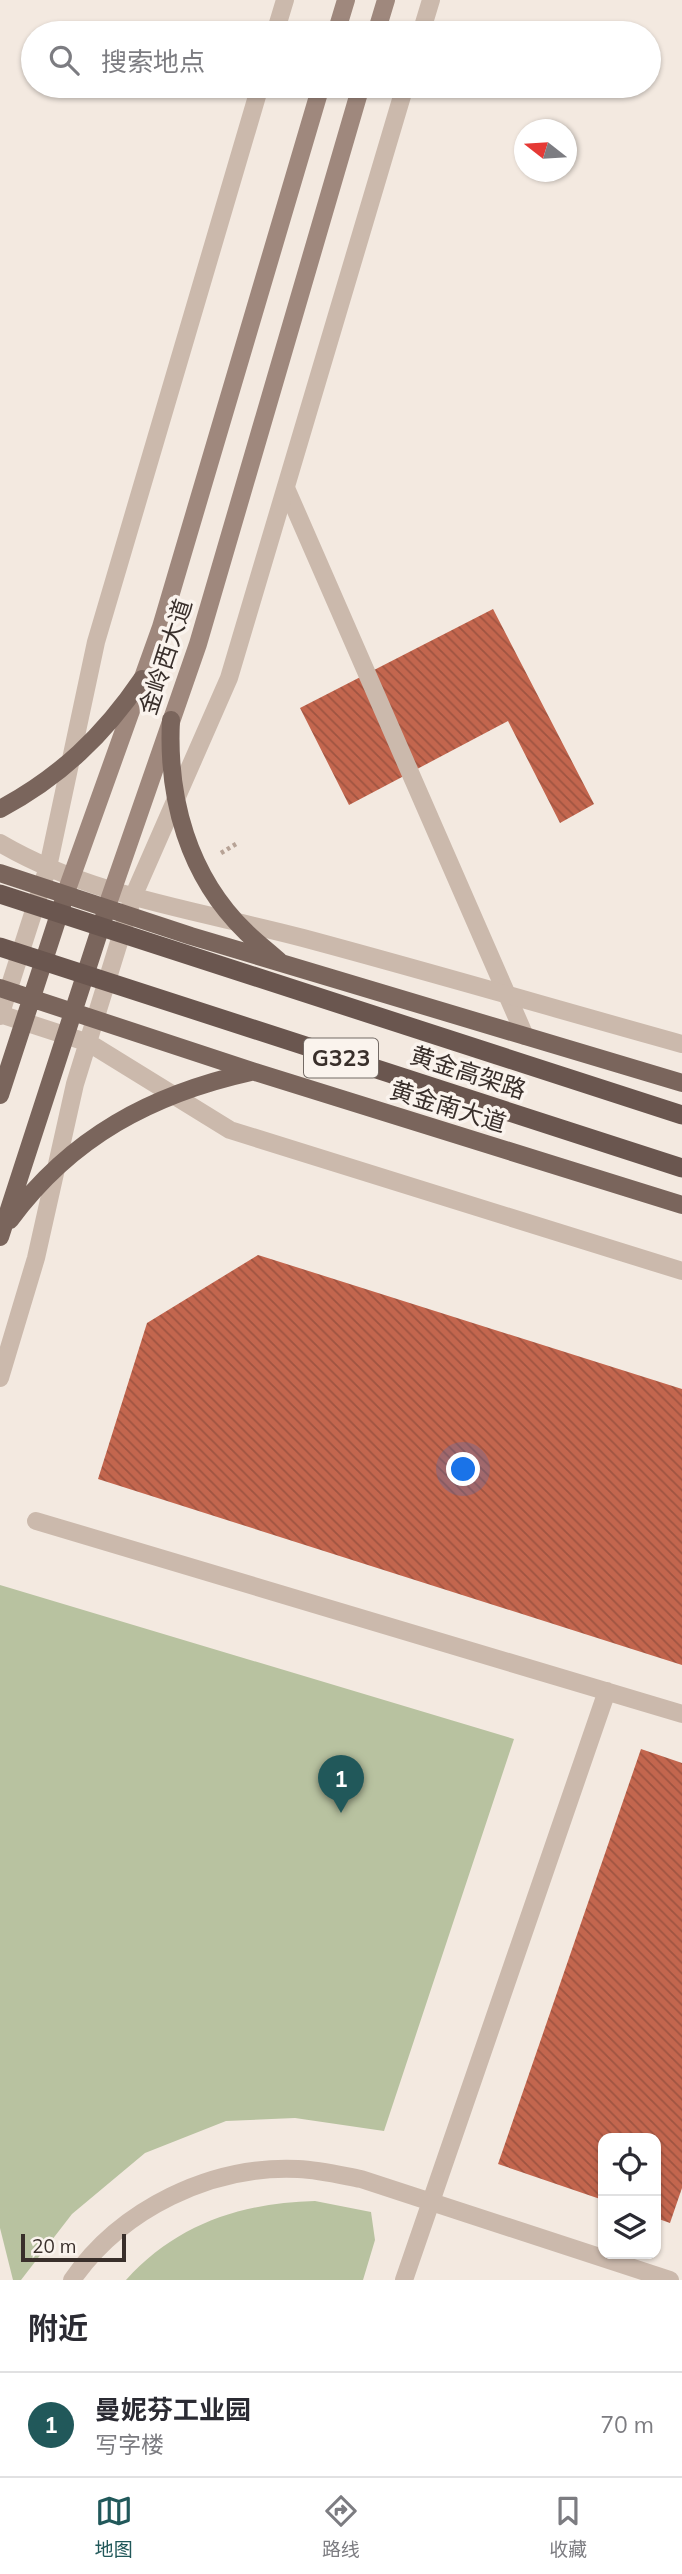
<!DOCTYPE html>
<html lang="zh">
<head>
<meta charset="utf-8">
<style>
  body { margin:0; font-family:Mulish,"Noto Sans SC",sans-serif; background:#f7f7f7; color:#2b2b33 }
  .controls { position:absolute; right:21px; bottom:21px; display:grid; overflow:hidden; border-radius:14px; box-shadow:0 2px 5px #0004 }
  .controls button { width:63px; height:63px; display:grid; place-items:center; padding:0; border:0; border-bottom:2px solid #e1e1e2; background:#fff; color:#2b2b33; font:35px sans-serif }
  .compass { position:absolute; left:514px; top:119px; width:63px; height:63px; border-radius:50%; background:#fff; box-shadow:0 2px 5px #0004; rotate:287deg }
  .scale { position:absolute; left:21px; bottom:18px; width:105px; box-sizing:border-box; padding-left:7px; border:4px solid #392f2b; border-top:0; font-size:19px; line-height:24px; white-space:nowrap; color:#392f2b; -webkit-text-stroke:5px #faf3ed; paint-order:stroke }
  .you { position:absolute; left:464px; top:1470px; width:24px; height:24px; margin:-18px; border:5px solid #fff; border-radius:50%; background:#1a73e8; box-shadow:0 0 0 10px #1a73e833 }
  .badge { display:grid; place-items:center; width:46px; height:46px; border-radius:50%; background:#21585a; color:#fff; font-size:23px; font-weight:700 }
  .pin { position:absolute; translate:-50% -58px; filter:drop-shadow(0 2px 4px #0008) }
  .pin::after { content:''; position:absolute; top:37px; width:24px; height:21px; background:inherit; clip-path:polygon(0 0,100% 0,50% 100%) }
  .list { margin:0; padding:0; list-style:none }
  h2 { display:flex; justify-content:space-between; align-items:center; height:91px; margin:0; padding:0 28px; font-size:30px }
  h2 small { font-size:23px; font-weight:400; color:#7c7c81 }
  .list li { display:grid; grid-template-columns:46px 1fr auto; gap:21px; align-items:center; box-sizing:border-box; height:105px; padding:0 28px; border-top:2px solid #e1e1e2 }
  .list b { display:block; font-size:26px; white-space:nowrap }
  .list p { margin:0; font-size:23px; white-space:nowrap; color:#7c7c81 }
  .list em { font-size:23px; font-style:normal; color:#7c7c81 }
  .icon { flex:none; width:38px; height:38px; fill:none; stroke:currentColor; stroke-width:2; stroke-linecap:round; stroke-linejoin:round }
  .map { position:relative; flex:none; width:682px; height:2280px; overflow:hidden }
  .search { position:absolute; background:#fff; box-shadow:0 2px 5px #0004; left:21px; right:21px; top:21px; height:77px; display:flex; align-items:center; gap:18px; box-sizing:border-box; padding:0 24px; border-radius:38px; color:#7c7c81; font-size:26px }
  .sheet { height:196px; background:#fff }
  nav { display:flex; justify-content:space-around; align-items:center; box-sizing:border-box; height:98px; border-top:2px solid #e1e1e2; background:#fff; font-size:19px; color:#7c7c81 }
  nav a { display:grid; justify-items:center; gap:4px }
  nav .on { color:#21585a }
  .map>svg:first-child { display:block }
  .green { fill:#b8c2a0 }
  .building { fill:url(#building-back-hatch) }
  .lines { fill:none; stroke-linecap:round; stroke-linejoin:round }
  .path { stroke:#b7a396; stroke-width:4.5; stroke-dasharray:3.5 3.5; stroke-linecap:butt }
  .service { stroke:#cbb9ac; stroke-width:18 }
  .minor { stroke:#cbb9ac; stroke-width:18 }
  .tertiary { stroke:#cbb9ac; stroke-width:18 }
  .secondary { stroke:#9f887d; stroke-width:18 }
  .primary { stroke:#7a655c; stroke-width:18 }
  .trunk-bridge { stroke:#6a564f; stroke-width:19 }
  .labels { text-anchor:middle; stroke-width:7; stroke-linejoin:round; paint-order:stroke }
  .shield { fill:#faf3ed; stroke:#736a65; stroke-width:2 }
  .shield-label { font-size:23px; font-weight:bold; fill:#392f2b }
  .street-label { font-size:24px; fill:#392f2b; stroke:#faf3ed }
</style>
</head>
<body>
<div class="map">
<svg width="682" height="2280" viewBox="0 0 682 2280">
  <defs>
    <pattern id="building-back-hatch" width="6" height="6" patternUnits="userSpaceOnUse" patternTransform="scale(1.75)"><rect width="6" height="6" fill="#c3664e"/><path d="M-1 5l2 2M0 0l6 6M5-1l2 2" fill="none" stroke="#9f5441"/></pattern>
  </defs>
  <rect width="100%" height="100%" fill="#f3e9e0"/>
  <path class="green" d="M0,1585L514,1739L384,2131L295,2118L226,2121L145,2153L72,2214L21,2280H13L0,2228Z
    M315,2201L371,2212L375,2240L363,2280H126C177,2224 241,2203 315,2201Z"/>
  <path class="building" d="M493,609L594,804L560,823L508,721L349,805L300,708Z
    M258,1255L682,1389V1665L98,1479L147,1323Z
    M641,1749L682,1763V2188L670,2223L656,2218V2138H603V2200L498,2164Z"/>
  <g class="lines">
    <path class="path" d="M221,853L236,844"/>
    <path class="service" d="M286,488L525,1036"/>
    <path class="minor" d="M36,1521L682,1714
      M72,2280C121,2209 211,2165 298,2169C320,2170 340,2175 361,2179L670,2280
      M404,2280L607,1691"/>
    <path class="tertiary" d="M275,33L285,0
      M421,33L431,0
      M0,843C92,897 201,911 303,938C430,972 556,1009 682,1044
      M0,1014L89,1043L230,1130L682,1271
      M0,1016L48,867L96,642L260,86
      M0,1378L36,1258L75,1084L133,897L229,678L405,86"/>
    <path class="secondary" d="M336,33L346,0
      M376,33L386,0
      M65,895L161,627L321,86
      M106,909L198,644L361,86"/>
    <path class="primary" d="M171,720C167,798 188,876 246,932C256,942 268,951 279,961
      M0,809C60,777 104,735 142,679
      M0,873L191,936L682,1083
      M0,988L252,1071L682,1205
      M0,1095L63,902
      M10,1220C71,1137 152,1094 251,1072
      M0,1237L105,914"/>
    <path class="trunk-bridge" d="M0,894L682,1115
      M0,947L682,1168"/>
  </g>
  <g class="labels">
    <rect class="shield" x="304" y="1038.5" width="74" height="39" rx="5"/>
    <g class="shield-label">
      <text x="341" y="1066">G323</text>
    </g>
    <g class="street-label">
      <text transform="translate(166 657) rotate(-72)" y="8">金岭西大道</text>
      <text transform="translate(468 1073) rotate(18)" y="8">黄金高架路</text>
      <text transform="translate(448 1107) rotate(17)" y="8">黄金南大道</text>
    </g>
  </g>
</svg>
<div class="controls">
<button><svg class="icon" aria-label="locate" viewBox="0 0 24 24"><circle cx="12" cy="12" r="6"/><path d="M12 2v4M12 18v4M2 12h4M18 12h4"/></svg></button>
<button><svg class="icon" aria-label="layers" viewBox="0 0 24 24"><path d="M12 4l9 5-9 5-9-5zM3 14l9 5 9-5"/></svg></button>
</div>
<svg class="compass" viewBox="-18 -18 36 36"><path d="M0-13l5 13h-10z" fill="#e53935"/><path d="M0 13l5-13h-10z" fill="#7c7c81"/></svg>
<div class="scale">20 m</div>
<div class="you"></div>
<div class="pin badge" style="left:341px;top:1813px">1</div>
<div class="search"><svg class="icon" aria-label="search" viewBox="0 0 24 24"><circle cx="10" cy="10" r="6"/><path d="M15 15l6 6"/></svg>搜索地点</div>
</div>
<section class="sheet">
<h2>附近<small></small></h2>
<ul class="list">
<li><span class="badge">1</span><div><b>曼妮芬工业园</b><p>写字楼</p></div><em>70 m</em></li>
</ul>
</section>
<nav>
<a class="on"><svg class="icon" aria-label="map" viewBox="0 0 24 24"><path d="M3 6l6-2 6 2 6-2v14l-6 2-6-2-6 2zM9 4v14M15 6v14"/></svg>地图</a>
<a><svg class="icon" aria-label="directions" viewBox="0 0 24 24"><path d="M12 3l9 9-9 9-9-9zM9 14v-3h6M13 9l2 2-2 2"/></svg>路线</a>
<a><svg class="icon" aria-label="saved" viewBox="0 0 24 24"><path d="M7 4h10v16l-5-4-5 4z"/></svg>收藏</a>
</nav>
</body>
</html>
